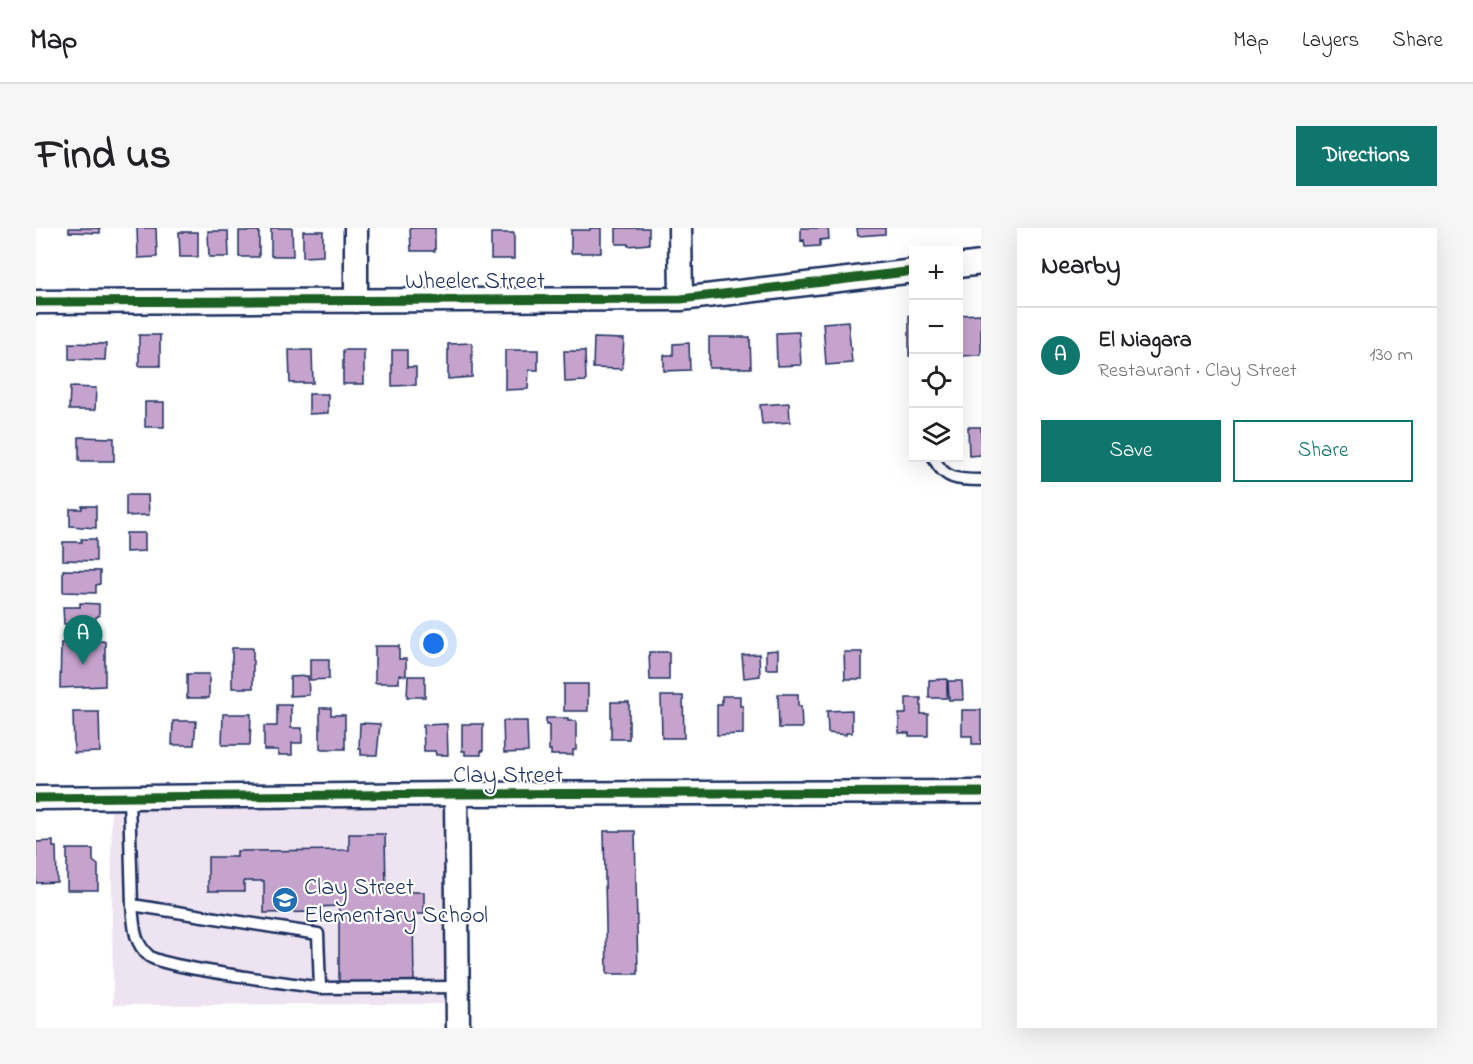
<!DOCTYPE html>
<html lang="en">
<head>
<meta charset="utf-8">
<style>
  body { margin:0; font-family:"Indie Flower",sans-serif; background:#f6f6f6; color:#202124 }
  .controls { position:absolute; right:18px; top:18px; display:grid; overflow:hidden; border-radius:0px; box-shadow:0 6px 24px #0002 }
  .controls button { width:54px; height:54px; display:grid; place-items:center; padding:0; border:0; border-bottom:2px solid #e0e0e0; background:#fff; color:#202124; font:30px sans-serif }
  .you { position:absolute; left:398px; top:416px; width:21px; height:21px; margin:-15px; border:4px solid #fff; border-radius:50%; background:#1a73e8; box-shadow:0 0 0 9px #1a73e833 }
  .badge { display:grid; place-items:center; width:39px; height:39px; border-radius:50%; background:#0f766e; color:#fff; font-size:20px; font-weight:700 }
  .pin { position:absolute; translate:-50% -50px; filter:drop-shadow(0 2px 3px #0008) }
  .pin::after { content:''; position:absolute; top:32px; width:21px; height:18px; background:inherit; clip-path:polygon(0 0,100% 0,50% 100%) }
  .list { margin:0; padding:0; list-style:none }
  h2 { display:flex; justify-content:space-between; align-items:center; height:78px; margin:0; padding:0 24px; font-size:26px }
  h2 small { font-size:20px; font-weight:400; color:#757577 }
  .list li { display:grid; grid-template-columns:39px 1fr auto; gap:18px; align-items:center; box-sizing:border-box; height:96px; padding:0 24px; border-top:2px solid #e0e0e0 }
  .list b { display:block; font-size:22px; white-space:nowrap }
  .list p { margin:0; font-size:20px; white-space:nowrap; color:#757577 }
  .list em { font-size:20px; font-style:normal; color:#757577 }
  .actions { display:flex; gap:12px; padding:18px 24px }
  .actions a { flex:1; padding:14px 0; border:2px solid #0f766e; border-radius:0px; text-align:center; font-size:21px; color:#0f766e }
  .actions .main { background:#0f766e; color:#fff }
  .icon { flex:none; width:33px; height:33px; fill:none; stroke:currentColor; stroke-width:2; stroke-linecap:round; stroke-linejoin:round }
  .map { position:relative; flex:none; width:945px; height:800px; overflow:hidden; border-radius:0px }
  header { display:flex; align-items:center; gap:36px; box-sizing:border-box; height:84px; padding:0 30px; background:#fff; border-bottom:2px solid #e0e0e0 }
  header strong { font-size:28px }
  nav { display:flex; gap:33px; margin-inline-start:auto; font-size:21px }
  .intro { display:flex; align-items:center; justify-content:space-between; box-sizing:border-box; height:144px; padding:0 36px }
  h1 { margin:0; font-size:42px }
  .button { padding:15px 27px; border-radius:0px; background:#0f766e; color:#fff; font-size:21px; font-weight:700 }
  main { display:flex; gap:36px; padding:0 36px }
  aside { flex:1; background:#fff; border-radius:0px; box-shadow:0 6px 24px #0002 }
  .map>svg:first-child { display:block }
  .built { fill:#eee3f0 }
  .building { fill:#c6a3cd; stroke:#1b2f5e; stroke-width:1.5 }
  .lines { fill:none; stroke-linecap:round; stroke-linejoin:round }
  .service-casing { stroke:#1b2f5e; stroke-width:15 }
  .minor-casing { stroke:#1b2f5e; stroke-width:27 }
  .service { stroke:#fff; stroke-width:10 }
  .minor { stroke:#fff; stroke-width:22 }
  .cycleway-casing { stroke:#fff; stroke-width:13 }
  .cycleway { stroke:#1b5e20; stroke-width:9 }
  .labels { text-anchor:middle; stroke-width:4.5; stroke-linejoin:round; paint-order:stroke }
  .street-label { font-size:24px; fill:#1b2f5e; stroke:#fff }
  .poi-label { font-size:24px; fill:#1b2f5e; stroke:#fff; text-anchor:start }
</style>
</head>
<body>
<header>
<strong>Map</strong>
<nav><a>Map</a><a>Layers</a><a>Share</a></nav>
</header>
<div class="intro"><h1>Find us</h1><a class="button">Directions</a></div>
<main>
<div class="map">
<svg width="945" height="800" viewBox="0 0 945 800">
  <rect width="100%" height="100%" fill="#fff"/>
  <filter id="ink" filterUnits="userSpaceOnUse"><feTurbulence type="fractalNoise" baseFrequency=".0167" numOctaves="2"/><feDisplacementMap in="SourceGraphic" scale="12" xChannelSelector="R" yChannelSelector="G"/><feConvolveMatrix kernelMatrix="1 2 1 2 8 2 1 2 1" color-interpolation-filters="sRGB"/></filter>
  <g filter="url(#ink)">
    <path class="built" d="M420,566L422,776L77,777L75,570Z"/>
    <path class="building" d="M33,0H64V5L33,4Z
      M101,0H120L121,29L102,30Z
      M235,0H256L257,28H235Z
      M374,0H399V23H375Z
      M554,0H565V25H535V2H554Z
      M580,0H613V16L592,18V16H580Z
      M765,0H792L793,11L784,12V18L769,19L768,12L765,13Z
      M821,0H849V6L822,8Z
      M172,3H192L193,29H173Z
      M203,3H223V29H203Z
      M267,3H287V28L267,29Z
      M143,4H162V29H144Z
      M455,5H478V31H455Z
      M945,86V127L922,128V87Z
      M873,87H878V128H873Z
      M812,93L816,135L790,137L787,95Z
      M763,104L765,137L741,138L740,105Z
      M103,107H124V138H103Z
      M673,109H714L715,140H673Z
      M558,110L588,111L586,141L557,140Z
      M33,115L70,116L69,132L33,131Z
      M436,115V149L412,151V116Z
      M653,115L654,142L628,143V127H637V116Z
      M253,122H276L277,155H254Z
      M307,122H328V156H307Z
      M356,122H371V139H380V157L356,158Z
      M469,122H502V142H493L492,161L469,162Z
      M528,123H549L550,153L529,154Z
      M34,159L60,160L59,182H33Z
      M273,166H292V185L273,186Z
      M109,174H128V199H109Z
      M753,175L754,194L726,196L724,177Z
      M932,199H945V227L933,228Z
      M43,209L78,210V233H43Z
      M90,267H112L113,287L90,288Z
      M46,278H60V300L34,298V281H46Z
      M90,305H109V323L90,324Z
      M45,311H60V333L27,332V314H46Z
      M27,342L64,343V356L60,357V365L27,364Z
      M44,375L63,376V388L60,389L59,398L28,396L27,379H44Z
      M69,413V458L24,460L25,415Z
      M339,418H363V431H370V448L363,447V455H339Z
      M196,420H217V460H196Z
      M742,422V441H730V423Z
      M613,424H633V452H614Z
      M808,424H826V451H809Z
      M723,426L724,448L708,450L706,427Z
      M274,431H293V451L274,452Z
      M151,446H173V470H151Z
      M272,448L273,467L254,468V449Z
      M372,448H389V469H371Z
      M911,451V470H893V452Z
      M912,453H926L927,472H913Z
      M528,456H552V483H528Z
      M742,466H762V478H765L766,500H743Z
      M625,468H647L648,510H626Z
      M686,468H704V478H707V506L681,507V477H686Z
      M870,470H885V486H892V508H873V505H863V486H870Z
      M575,474H593V511H575Z
      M241,477H255V500H266V515H256V527H242V522H228V498H241Z
      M284,480H295V487H309V521H284Z
      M816,482V505H810V507L792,505L791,483Z
      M926,482H945V516H936V508H926Z
      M37,484H63L64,524L38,525Z
      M187,486H215L214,517H186Z
      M510,490H532V493H540V522H537V527H515V522H513V497H510Z
      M137,493H160L158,517H136Z
      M467,493H491L492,524L468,525Z
      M324,495L344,496L341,527H325V521H323Z
      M411,496L412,527H400L399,523H388L387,497Z
      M426,496H447V523H445V527H429V523H426Z
      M568,603H599L602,746H571Z
      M313,606H349L350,664H388V686H377L378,757H303V678L278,679V684L228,685V653H208V663H172V629H201V623L313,622Z
      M17,613V619H20L21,654L0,655V614Z
      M31,621H57V633L62,637V662H31Z"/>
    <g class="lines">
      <g class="service-casing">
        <path id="service" d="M898,230C908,252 923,252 945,252
          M93,569L96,677L282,706L284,760L422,759
          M96,677C98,696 97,714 113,728C127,740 256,755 284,760"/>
      </g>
      <g class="minor-casing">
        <path id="minor" d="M320,0V73
          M644,0L645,71
          M922,38L945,35
          M0,74L645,71L878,43
          M420,566L422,800
          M0,570L420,566L945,564"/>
      </g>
      <use href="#service" class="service"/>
      <use href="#minor" class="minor"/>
      <g class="cycleway-casing">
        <path id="cycleway" d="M0,74L645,71L878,43
          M0,570L420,566L945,564"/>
      </g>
      <use href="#cycleway" class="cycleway"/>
    </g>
  </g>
  <defs>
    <g id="school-disc" transform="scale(1.35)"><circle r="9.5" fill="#1f6fb2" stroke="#fff"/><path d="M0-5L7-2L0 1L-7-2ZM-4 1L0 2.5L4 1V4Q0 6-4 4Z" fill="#fff"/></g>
  </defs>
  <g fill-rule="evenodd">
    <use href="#school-disc" x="249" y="672"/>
  </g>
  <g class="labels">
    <g class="street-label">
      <text x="439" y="60">Wheeler Street</text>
      <text x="472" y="554">Clay Street</text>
    </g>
    <g class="poi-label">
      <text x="268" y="666">Clay Street<tspan x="268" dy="28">Elementary School</tspan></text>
    </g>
  </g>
</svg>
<div class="controls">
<button>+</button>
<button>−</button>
<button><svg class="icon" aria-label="locate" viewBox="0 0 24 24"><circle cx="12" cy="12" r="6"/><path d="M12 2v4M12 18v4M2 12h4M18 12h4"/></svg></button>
<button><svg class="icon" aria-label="layers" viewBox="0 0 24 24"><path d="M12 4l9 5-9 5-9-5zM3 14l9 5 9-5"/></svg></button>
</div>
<div class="you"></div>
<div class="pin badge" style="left:47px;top:437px">A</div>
</div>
<aside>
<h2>Nearby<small></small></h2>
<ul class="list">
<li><span class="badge">A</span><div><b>El Niagara</b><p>Restaurant · Clay Street</p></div><em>130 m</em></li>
</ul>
<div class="actions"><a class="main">Save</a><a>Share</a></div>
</aside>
</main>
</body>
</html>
